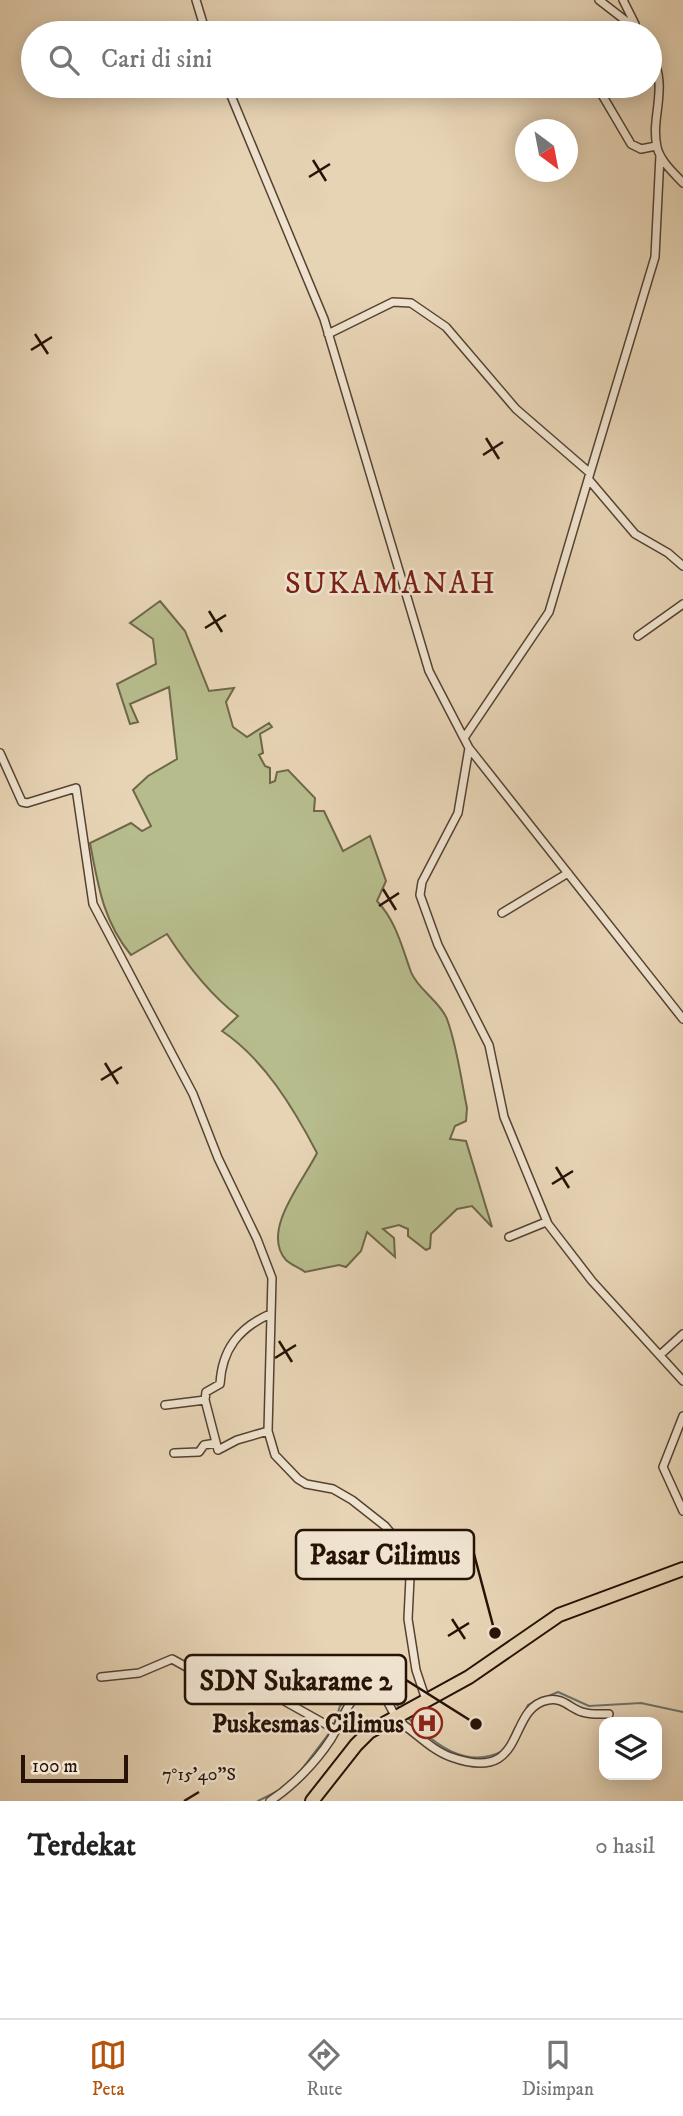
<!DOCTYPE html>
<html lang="id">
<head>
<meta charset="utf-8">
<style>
  body { margin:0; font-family:"IM FELL DW Pica",serif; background:#f6f6f6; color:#222 }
  .controls { position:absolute; right:21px; bottom:21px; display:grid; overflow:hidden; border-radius:14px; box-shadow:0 4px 18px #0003 }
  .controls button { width:63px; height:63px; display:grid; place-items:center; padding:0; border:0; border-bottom:2px solid #e0e0e0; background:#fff; color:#222; font:35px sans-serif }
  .compass { position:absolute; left:515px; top:119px; width:63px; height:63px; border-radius:50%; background:#fff; box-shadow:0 4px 18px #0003; rotate:148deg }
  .scale { position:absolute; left:21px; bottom:18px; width:107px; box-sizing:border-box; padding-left:7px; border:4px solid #261206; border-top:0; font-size:19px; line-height:24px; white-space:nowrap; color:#261206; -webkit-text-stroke:5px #efe3cf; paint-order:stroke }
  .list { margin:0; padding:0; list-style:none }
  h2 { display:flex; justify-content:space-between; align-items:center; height:91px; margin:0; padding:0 28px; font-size:30px }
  h2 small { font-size:23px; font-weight:400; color:#767676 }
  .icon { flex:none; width:38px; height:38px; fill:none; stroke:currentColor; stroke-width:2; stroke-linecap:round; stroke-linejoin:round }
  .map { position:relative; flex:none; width:683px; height:1801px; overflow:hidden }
  .search { position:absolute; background:#fff; box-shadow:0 4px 18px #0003; left:21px; right:21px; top:21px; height:77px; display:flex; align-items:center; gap:18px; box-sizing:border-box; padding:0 24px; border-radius:38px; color:#767676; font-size:26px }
  .sheet { height:217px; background:#fff }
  nav { display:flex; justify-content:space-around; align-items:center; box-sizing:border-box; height:98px; border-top:2px solid #e0e0e0; background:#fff; font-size:19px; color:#767676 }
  nav a { display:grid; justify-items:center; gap:4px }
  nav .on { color:#b45309 }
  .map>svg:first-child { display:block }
  .green { fill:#b7bc8c; stroke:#6e6749; stroke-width:2 }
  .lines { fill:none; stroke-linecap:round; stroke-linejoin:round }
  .stream { stroke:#6a756e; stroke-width:2 }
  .minor-casing { stroke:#564232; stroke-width:10 }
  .primary-casing { stroke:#261206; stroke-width:16 }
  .minor { stroke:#efe3cf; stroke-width:7 }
  .primary { stroke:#e7d4b5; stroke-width:12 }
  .ticks { fill:none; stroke:#261206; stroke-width:2.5 }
  .labels { text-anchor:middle; stroke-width:5; stroke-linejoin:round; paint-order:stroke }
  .poi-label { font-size:26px; font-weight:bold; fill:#261206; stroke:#efe3cf; text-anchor:end }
  .quarter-label { font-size:30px; letter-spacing:2px; fill:#7a1f14; stroke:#efe3cf }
  .ticks-label { font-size:18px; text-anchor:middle; fill:#261206; stroke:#efe3cf; stroke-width:5; stroke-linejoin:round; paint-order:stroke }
  .leader { fill:none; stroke:#261206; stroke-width:2.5 }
  .callout-dot { fill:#261206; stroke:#efe3cf; stroke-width:2.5 }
  .callout { fill:#efe3cf; stroke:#261206; stroke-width:2.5 }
  .callout-label { font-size:28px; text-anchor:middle; font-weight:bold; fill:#261206 }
</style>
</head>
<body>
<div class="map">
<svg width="683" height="1801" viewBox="0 0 683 1801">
  <rect width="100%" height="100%" fill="#e7d4b5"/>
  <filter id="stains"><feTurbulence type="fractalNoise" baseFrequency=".00286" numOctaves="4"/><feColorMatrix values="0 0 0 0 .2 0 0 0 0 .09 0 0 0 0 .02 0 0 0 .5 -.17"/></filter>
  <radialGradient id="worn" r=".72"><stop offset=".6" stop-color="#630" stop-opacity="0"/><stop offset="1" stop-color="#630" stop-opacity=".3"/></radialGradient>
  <path class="green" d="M160,601L185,631L209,691L234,688L226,702L233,727L247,737L269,723L272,727L260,734L263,753L259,755L265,766L270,768V783L275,781L277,772L288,770L315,798L314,811H324L343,851L370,836L386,881L377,901C396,921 402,947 411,972C418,990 440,1001 447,1019C457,1046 461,1079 467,1108L466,1121L455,1126L450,1139L466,1141L492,1227L472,1206L457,1209L431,1234L430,1248L426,1250L408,1236V1229L399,1225L383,1229L394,1238L395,1257L367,1232L361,1251L346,1267L339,1265L305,1272C300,1268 291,1265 286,1260C260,1231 304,1180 317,1153C294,1109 264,1059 222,1031L238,1016C209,994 187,965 167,934L131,955C103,921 98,885 90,843L131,823L142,831L151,826L133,790L148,776L177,759L169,687L130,704L138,722L130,724L117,684L156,664L153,639L130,623Z"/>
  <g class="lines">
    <path class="stream" d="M387,1695L400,1708
      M408,1718C434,1744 466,1770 503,1751
      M518,1725L528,1705L558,1692L589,1706L641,1703L683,1712
      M333,1727L340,1706L358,1689
      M302,1769L330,1732
      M258,1801L278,1791"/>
    <g class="minor-casing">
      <path id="minor" d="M196,0L206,33
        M599,0L639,31
        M623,0L635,24
        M650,51C670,89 650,115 657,147C660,161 674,173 683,183
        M227,86L324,319L429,671L469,748L458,813L422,882L420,895L438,945L489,1045L504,1117L548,1224L592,1281L683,1381
        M601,93L631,144L641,149L656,146
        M328,334L393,302L411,303L446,327L516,409L590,473L549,612L464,738
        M590,473L655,257L660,155
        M590,481L635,534L668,553L683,566
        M638,636L683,604
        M469,748L683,1019
        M0,753L22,802L27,803L76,788L93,904L193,1094L218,1158L257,1239L272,1278L268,1431L275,1455L298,1479L306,1484L333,1489L352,1500L385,1526L411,1557L408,1619L416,1670L426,1700
        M502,913L568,873
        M509,1237L546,1222
        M660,1355L683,1334
        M205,1400L206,1392L220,1384C222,1349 239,1328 270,1314
        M165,1405L205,1400L218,1450L237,1440L268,1431
        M683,1416L663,1467L683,1511
        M174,1453L199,1452L204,1445L216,1443
        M101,1677L139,1673L172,1659L210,1680L223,1695L268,1678L286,1702L336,1730
        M393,1718C413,1729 430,1750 451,1757C529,1785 505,1708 548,1700C562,1697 570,1708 582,1712C591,1715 601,1714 609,1714
        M270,1801C293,1786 316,1762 331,1739C342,1721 346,1703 363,1689C381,1682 388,1703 395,1716"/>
    </g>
    <g class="primary-casing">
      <path id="primary" d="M312,1801L356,1745L369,1732L469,1677L559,1615L683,1569"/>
    </g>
    <use href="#minor" class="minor"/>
    <use href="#primary" class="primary"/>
  </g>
  <path class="ticks" d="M313,160L326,181M309,177L330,164M35,334L48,354M31,350L52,337M486,438L499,459M483,455L503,442M209,611L222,632M205,628L226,615M383,889L396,910M379,906L399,893M105,1063L118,1084M101,1080L122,1067M556,1167L569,1188M552,1184L573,1171M279,1341L292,1362M275,1358L296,1345M452,1619L465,1639M448,1636L469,1623M184,1801L199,1792"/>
  <defs>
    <g id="hospital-ring" transform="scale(1.575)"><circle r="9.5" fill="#efe3cf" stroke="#8f2418" stroke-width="1.5"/><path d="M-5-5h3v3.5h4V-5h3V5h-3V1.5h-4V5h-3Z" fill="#8f2418"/></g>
  </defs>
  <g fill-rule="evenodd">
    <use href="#hospital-ring" x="427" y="1723"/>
  </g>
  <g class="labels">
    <g class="poi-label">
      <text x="404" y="1732">Puskesmas Cilimus</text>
    </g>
    <g class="quarter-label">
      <text x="391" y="593">SUKAMANAH</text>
    </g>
  </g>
  <g class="ticks-label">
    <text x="199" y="1780">7°15'40"S</text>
  </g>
  <path class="leader" d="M495 1633L474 1554M476 1724L406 1680"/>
  <g class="callout-dot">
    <circle cx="495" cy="1633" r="7"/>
    <circle cx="476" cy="1724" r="7"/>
  </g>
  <g class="callout">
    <rect x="296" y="1530" width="178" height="49" rx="7"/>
    <rect x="185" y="1655" width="221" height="49" rx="7"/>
  </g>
  <g class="callout-label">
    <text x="385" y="1564">Pasar Cilimus</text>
    <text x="296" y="1690">SDN Sukarame 2</text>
  </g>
  <rect width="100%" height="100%" filter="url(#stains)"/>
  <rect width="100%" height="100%" fill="url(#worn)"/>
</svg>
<div class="controls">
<button><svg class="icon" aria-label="layers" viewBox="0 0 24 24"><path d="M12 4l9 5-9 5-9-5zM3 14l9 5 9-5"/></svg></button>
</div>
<svg class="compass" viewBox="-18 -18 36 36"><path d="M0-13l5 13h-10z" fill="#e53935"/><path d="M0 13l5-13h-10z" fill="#767676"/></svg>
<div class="scale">100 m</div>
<div class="search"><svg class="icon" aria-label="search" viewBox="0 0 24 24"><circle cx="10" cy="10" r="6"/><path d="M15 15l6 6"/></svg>Cari di sini</div>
</div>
<section class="sheet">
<h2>Terdekat<small>0 hasil</small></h2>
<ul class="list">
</ul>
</section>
<nav>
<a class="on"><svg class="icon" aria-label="map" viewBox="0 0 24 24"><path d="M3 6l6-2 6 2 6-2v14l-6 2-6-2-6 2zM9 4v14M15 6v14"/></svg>Peta</a>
<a><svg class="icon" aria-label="directions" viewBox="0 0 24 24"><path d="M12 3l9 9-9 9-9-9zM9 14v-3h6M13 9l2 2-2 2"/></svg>Rute</a>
<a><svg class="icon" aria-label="saved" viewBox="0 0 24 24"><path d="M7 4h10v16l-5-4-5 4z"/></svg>Disimpan</a>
</nav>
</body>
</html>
